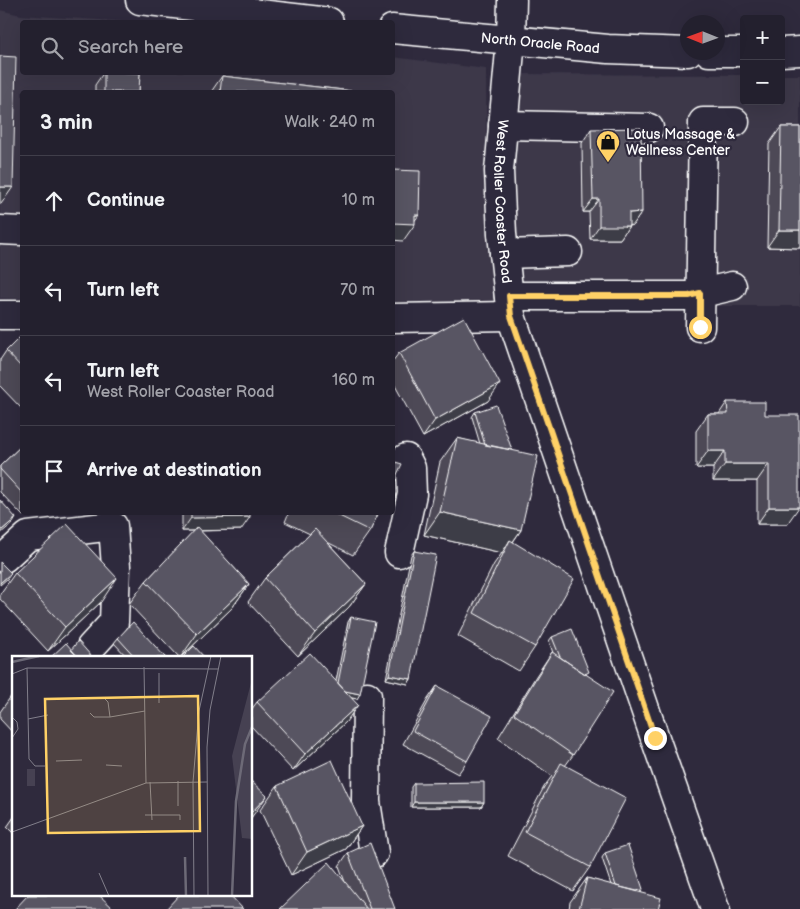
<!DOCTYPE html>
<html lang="en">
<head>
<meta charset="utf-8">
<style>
  body { margin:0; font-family:"Balsamiq Sans",sans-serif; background:#2f2d3a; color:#f1f3f6 }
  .controls { position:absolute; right:15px; top:15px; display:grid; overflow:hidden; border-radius:5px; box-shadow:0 5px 20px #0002 }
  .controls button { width:45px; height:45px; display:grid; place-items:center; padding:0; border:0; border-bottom:1px solid #403e4a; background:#23202e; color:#f1f3f6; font:25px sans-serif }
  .compass { position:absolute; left:680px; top:15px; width:45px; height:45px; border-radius:50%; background:#23202e; box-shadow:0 5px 20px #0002; rotate:271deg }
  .stop { position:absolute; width:15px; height:15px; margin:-11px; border:4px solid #ffd166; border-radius:50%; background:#fff }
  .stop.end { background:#ffd166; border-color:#fff; box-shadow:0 1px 5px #0008 }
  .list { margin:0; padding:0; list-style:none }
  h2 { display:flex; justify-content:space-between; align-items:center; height:65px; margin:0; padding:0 20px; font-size:21px }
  h2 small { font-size:16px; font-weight:400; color:#a3a3aa }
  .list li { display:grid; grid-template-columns:32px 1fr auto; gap:15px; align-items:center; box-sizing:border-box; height:90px; padding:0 20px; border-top:1px solid #403e4a }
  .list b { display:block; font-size:19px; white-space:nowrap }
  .list p { margin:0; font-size:16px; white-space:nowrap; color:#a3a3aa }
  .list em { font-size:16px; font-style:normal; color:#a3a3aa }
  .icon { flex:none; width:28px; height:28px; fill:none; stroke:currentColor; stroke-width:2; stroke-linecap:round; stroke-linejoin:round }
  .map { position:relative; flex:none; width:800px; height:909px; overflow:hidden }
  .search { position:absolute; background:#23202e; box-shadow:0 5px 20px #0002; left:20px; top:20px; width:375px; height:55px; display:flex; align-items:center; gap:12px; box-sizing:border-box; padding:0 18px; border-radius:5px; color:#a3a3aa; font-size:19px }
  .panel { position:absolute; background:#23202e; box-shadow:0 5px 20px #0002; left:20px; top:90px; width:375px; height:425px; border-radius:5px }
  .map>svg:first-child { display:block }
  .built { fill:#3c3749 }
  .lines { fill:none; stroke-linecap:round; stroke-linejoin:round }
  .minor-casing { stroke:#fff; stroke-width:31 }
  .highway-casing { stroke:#fff; stroke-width:31 }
  .minor { stroke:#2f2a3d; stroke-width:28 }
  .highway { stroke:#2f2a3d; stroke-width:28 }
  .wall { fill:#4d4956; stroke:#fff }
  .shaded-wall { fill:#3e3c46; stroke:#fff }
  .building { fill:#595564; stroke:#fff }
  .route { stroke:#ffd166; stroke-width:6 }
  .labels { text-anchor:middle; stroke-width:4.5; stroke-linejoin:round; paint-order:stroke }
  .street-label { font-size:14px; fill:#fff; stroke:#2f2a3d }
  .poi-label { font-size:14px; fill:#fff; stroke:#2f2a3d; text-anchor:start }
  .inset-river { fill:none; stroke:#6d6a77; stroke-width:2.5 }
  .inset-road { fill:none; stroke:#827f8b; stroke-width:1 }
  .view { fill:#ffd166; fill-opacity:0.15; stroke:#ffd166; stroke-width:2.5 }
  .inset-edge { fill:none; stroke:#fff; stroke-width:2.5 }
</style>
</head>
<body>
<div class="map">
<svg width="800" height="909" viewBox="0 0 800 909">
  <rect width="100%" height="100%" fill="#2f2a3d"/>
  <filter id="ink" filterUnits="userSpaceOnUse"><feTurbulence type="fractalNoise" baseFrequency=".02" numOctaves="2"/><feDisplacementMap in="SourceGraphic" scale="10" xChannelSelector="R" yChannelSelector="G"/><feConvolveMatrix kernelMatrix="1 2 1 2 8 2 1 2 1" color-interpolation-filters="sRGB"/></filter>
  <g filter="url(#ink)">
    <path class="built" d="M0,10L21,15L132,22H22V72H392L393,57L486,69L487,245L497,307L393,305L392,92H22V299L0,298Z
      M515,74L744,75V101H781V75H800V306H520L511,222Z"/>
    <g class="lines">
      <g class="minor-casing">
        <g id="minor">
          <path id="s1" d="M512,0L511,40L499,171L502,234L511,316L655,738L715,909"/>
          <path d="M503,125L649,128"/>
          <path d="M0,230L22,231"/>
          <path d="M504,254L568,252"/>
          <path d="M509,296H689L732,286"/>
          <path d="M0,315H22"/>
          <path d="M392,318L511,316"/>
          <path d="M700,327L703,122H735"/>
          <path d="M399,553L412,494L411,468L406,458"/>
          <path d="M4,558L28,536L113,526L116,567L114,622L91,647"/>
          <path d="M367,696L366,802L374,853"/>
        </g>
      </g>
      <g class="highway-casing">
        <g id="highway">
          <path d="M140,0L329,22"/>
          <path id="s2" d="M392,29L608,49L688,52"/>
          <path d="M709,52H744"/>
          <path d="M781,52L800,51"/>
        </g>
      </g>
      <use href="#minor" class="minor"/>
      <use href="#highway" class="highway"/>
    </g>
    <path class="wall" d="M104,72L140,73L139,92H95V85Z
      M222,76L361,92H211Z
      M781,127H800V248L767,247L769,144Z
      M591,129L642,212L633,225L629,226L620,239H590L589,212H583L582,143Z
      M22,335V409L0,386V360L6,351Z
      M399,353L488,401L423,437L392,380V362Z
      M727,402L765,415L787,524H757V481H713V468H696V431L708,414H719Z
      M475,412L521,530L513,542L535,647L519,671L458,636L494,564L502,553L424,535L440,462L457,438L480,444L472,417Z
      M22,445V512H27L23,516L0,492V466Z
      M183,512H191L241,530L200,531L249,584L232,608L180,658L129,604L146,581L194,531H182V514Z
      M289,512H379L370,531L353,555L327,542L366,584L349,607L298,656L248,602L265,578L310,534L285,522Z
      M414,551L411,679L408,684L386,679L411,555Z
      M15,573L101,602L48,651L0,599V594Z
      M351,617L357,699L351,697L346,722L293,771L251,726V710L257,702L336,681L348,622Z
      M552,637L587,675L573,755L565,766L590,867L573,891L508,856L544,787L552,776L498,738L536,676L552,652L553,653L549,641Z
      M118,638L165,658H128L114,643Z
      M437,686L467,761L458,774L403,744L428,699Z
      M14,692V734L0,719V712Z
      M414,783L484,802L481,807H411V787Z
      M277,786L362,826L346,849L291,875L260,810Z
      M14,817V834L7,827Z
      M348,853L395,909H280L345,882L339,866Z
      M605,853L643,889L641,892L658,909H569L570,902L587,878L611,885L602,858Z"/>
    <path class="shaded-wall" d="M0,187H13L1,204H0Z
      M593,199H599L589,212H583Z
      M642,212L633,225L624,226H629L620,239H590L599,226L629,213Z
      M415,215H419L413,223L415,224L403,241L392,240V223Z
      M779,230H800V248L767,247Z
      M500,384L488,401L423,437L435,420Z
      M708,451H725L713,468H696Z
      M725,464H769L757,481H713Z
      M769,507H799L787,524H757Z
      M440,512L521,530L505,553L510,540L502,553L424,535Z
      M250,517L241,530L182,531L191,518Z
      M16,518L13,523L0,534L2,530Z
      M11,573L8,578L0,585V583Z
      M117,578L101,602L48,651L65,627Z
      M249,584L232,608L180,658L197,634Z
      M366,584L349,607L298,656L315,633Z
      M389,675L411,679L408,684L386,679Z
      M336,689L360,694L357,699L333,694Z
      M358,705L346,722L293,771L305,754Z
      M267,796L251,818V813Z
      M414,802H484L481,807H411Z
      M362,826L346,849L291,875L307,852Z"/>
    <path class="building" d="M0,56L16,57L13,187H0Z
      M104,72L140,73L139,92H104Z
      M222,76L361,92H220Z
      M781,127H800V230H779Z
      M641,128L642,212L629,213V226H599V199H593L591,129Z
      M392,170L420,171L419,215H415V224L392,223Z
      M464,317L500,384L435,420L399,353Z
      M22,335V368L6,351Z
      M727,402H765V415H799V507H769V464H725V451H708V414H728Z
      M496,405L512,450L485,445L475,412Z
      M457,438L538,456L521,530L440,512Z
      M392,443L395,449L392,450Z
      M22,445V493L0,469V466Z
      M392,461L402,464L392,485Z
      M0,500L16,518L2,530L0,529Z
      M191,512H250V517L191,518Z
      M331,512H379L370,531Z
      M67,524L117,578L65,627L15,573Z
      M197,527L249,584L197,634L146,581Z
      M315,529L366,584L315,633L265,578Z
      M510,540L574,579L535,647L474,613Z
      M414,551L436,555L411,679L389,675Z
      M0,562L11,573L0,583Z
      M351,617L375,622L360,694L345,691L338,683Z
      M133,622L165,657V658H136L118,638Z
      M572,629L589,672L585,674L560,657L552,637Z
      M78,641L93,658H79L71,650Z
      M66,643L79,658H50Z
      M194,646L205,658H182Z
      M552,652L613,692L573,755L514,714Z
      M310,653L358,705L305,754L257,702Z
      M437,686L492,716L467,761L413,731Z
      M332,760L362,826L307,852L277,786Z
      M561,763L626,798L590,867L525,832Z
      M251,781L267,796L251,813Z
      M484,782V802H414V783Z
      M370,843L395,909H370L348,853Z
      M628,845L643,889L637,891L616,886L605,853Z
      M329,862L367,909H280Z
      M587,878L661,898L658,909H579Z
      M28,895H99L114,909H15Z
      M179,895H230L243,909H166Z"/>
  </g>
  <g class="lines" filter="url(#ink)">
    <path class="route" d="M655,738L511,316L509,296H689L700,293V327"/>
  </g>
  <defs>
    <g id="shop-pin" transform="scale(1.25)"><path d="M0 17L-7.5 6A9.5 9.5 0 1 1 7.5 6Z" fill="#ffd166" stroke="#2f2a3d"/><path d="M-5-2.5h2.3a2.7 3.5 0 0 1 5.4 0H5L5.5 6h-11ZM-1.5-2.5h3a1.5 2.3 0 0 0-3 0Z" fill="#111"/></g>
  </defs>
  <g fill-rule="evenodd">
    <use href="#shop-pin" x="608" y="142"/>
  </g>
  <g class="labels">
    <g class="street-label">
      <text dy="5" stroke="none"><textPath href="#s2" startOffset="149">North Oracle Road</textPath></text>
      <text dy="5" stroke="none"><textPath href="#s1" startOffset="202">West Roller Coaster Road</textPath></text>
    </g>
    <g class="poi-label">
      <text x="626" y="139">Lotus Massage &amp;<tspan x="626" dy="16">Wellness Center</tspan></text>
    </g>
  </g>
  <g transform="translate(12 656)">
    <rect width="240" height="240" fill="#2f2a3d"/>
    <path d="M240,23V183L230,182L220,100ZM15,113H23V130H15Z" fill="#464152"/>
    <path class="inset-river" d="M0,6L27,0M173,201L174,240M220,240L224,145L233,88L240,71"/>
    <path class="inset-road" d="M132,11L134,127M15,12L17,103L23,110H33M0,18L15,12L206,13M147,47V17M78,57L82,61H98L96,46L92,42M0,61L5,66L6,73L0,82M98,61L133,55M16,63L36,59M44,105L70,104M94,109L110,110M166,125V150M138,126L140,164M133,159H168V164M0,176L134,127L195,126M87,217L97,240M182,240L181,126L187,55L199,0M196,240L195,91L198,54L209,0"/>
    <path class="view" d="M186,40L188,175L36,177L33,43Z"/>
    <rect width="240" height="240" class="inset-edge"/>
  </g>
</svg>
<div class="controls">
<button>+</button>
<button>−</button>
</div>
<svg class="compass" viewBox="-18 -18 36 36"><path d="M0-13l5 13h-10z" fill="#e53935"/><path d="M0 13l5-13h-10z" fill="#a3a3aa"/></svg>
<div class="stop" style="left:700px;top:327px"></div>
<div class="stop end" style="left:655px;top:738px"></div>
<div class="search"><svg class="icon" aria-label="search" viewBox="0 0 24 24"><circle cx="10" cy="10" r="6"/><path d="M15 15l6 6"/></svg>Search here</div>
<section class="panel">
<h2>3 min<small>Walk · 240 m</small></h2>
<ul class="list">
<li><svg class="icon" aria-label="ahead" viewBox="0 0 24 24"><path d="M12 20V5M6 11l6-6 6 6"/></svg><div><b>Continue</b></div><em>10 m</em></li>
<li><svg class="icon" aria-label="left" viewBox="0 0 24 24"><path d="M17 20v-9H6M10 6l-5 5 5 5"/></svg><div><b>Turn left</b></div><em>70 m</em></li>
<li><svg class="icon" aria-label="left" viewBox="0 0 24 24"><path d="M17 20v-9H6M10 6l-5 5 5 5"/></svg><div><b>Turn left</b><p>West Roller Coaster Road</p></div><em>160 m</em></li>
<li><svg class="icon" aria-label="arrive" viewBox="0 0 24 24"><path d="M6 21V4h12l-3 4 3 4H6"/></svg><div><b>Arrive at destination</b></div></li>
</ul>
</section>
</div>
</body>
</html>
